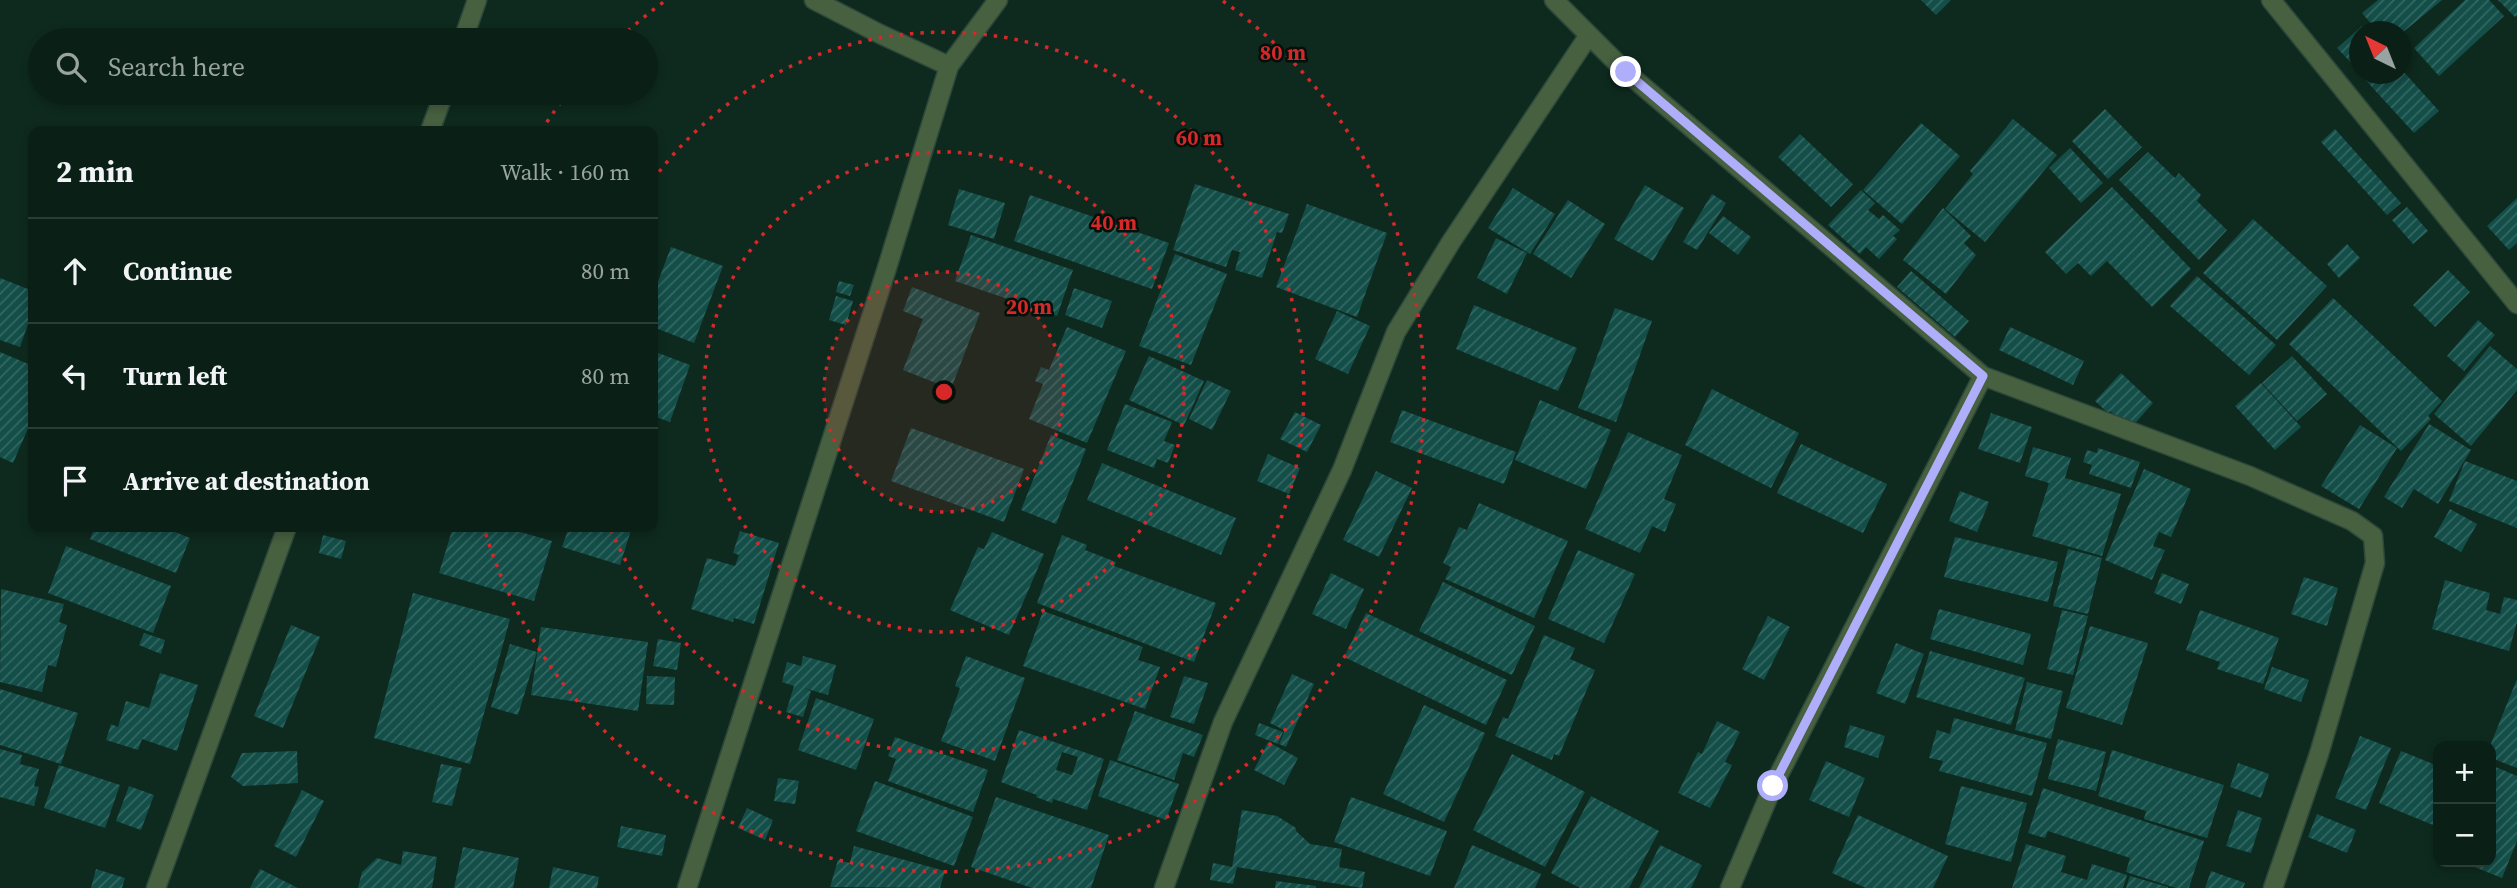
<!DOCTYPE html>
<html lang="en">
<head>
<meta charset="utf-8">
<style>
  body { margin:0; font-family:"Source Serif 4",serif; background:#13281f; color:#f1f3f6 }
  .controls { position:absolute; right:21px; bottom:21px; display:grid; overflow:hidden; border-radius:14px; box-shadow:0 4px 10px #0003 }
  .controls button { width:63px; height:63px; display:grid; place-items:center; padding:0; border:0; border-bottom:2px solid #2a3e35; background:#0a2016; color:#f1f3f6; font:35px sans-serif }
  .compass { position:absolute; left:2349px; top:21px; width:63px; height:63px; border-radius:50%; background:#0a2016; box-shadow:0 4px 10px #0003; rotate:317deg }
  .stop { position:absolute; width:21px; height:21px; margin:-16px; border:5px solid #aeaefa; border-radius:50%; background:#fff }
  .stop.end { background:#aeaefa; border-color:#fff; box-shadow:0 2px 7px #0008 }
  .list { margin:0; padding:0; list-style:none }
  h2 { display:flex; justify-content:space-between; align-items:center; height:91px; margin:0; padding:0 28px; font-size:30px }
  h2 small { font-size:23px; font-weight:400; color:#99a3a1 }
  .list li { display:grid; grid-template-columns:46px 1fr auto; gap:21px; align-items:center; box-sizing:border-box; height:105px; padding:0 28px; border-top:2px solid #2a3e35 }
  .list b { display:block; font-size:26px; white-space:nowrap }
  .list em { font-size:23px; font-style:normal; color:#99a3a1 }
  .icon { flex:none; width:38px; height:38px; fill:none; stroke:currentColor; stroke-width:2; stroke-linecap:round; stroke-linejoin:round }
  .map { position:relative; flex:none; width:2517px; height:888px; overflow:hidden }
  .search { position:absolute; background:#0a2016; box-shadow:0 4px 10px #0003; left:28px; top:28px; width:630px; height:77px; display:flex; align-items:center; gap:18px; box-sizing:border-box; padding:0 24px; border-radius:38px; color:#99a3a1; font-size:26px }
  .panel { position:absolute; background:#0a2016; box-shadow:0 4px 10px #0003; left:28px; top:126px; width:630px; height:406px; border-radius:14px }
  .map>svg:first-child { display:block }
  .building { fill:url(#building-hatch); fill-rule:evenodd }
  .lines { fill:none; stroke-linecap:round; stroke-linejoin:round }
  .minor-casing { stroke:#2d473b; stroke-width:21 }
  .minor { stroke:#47603f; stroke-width:18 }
  .route { stroke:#aeaefa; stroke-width:9 }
  .ring { fill:none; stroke:#d62828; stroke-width:3.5; stroke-dasharray:3.5 7 }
  .centre { fill:#d62828; stroke:#05100b; stroke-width:3.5 }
  .ring-label { font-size:21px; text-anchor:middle; font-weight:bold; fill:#d62828; stroke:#05100b; stroke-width:5; stroke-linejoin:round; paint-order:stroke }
</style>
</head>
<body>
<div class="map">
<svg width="2517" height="888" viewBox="0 0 2517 888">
  <defs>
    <pattern id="building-hatch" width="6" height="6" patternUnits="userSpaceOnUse" patternTransform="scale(1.75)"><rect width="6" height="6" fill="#134e49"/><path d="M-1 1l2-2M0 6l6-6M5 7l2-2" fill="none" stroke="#346762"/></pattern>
  </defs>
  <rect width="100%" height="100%" fill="#0e2a1e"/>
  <path class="building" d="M1921,0H1951L1936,15Z
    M2378,0H2442L2402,33L2378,32L2362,13Z
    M2465,0H2489L2504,16L2439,76L2414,48Z
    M2498,0H2517V15L2515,17Z
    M2362,26L2367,32H2360V72L2337,48Z
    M2402,70L2439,111L2414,133L2360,74H2402Z
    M2105,109L2142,147L2108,179L2072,141Z
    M2013,119L2057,155L1985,242L1945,209L1973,174L1970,171Z
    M1921,123L1960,156L1902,224L1863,190Z
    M2335,129L2401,203L2387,215L2321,142Z
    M1800,134L1853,184L1831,207L1778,157Z
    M2070,148L2103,183L2081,203L2049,168Z
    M2148,152L2175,178L2179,173L2201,195L2197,201L2227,230L2199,260L2119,180Z
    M1195,184L1289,214L1282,233L1277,232L1262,278L1235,270L1240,252L1232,250L1226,267L1173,250Z
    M1645,185L1684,208L1653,261L1614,239Z
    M2112,187L2191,269L2152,307L2107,261L2091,276L2078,263L2066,274L2045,252Z
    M1513,188L1555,214L1530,254L1488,228Z
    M959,189L1005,203L994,239L948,225Z
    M1861,190L1875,203L1868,210L1879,219L1883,215L1900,230L1893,236L1897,239L1879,259L1866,247L1860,254L1828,225Z
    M1712,194L1726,203L1697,250L1683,242Z
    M1030,195L1169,243L1152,289L1014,241Z
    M2517,198V243L2509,250L2487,226Z
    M1568,200L1605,224L1571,278L1533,254Z
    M1307,204L1387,233L1357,317L1276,287Z
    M2407,207L2428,231L2413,244L2392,220Z
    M1943,208L1971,236L1964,243L1976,255L1946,294L1903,260Z
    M1723,216L1751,237L1738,255L1709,233Z
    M2253,219L2327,286L2277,340L2203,273Z
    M971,235L1073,270L1057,316L955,281Z
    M1496,238L1527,253L1507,294L1477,278Z
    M2347,244L2360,258L2339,278L2327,264Z
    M671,247L723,266L694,343L653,327V295Z
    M1175,254L1227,274L1191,365L1139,346Z
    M2448,270L2470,292L2435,327L2413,305Z
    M1911,271L1969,321L1955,337L1897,287Z
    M2197,276L2276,345L2249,375L2170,306Z
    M0,278L33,291V310L20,347L0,340Z
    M839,281L854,285L850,296L836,292Z
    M912,287L980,313L951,389L903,370L923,319L903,311Z
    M1074,288L1112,301L1102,328L1065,315Z
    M836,296L853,301L846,325L829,320Z
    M2333,298L2442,401L2428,416L2431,419L2401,451L2289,344Z
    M1474,305L1577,348L1558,391L1456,349Z
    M1615,308L1652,321L1616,422L1578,408Z
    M1337,311L1370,326L1348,374L1315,359Z
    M2478,320L2495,335L2464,371L2447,356Z
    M1067,327L1126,351L1087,443L1029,419L1043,384L1035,381L1041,367L1049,370Z
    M2010,327L2084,361L2073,385L1999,350Z
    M2490,346L2517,369V390L2471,446L2434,414Z
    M653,351L690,365L670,422L653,416Z
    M0,352L33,366V417L13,463L0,457Z
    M1149,356L1204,381L1184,425L1129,400Z
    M2292,356L2327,394L2297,421L2262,383Z
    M2121,373L2153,403L2130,429L2110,411L2108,413L2095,401Z
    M1207,380L1231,391L1212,430L1189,419Z
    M2261,383L2301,427L2275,450L2235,406Z
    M1712,389L1799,433L1771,488L1685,445Z
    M1540,400L1611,430L1586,489L1515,460Z
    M1125,404L1172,422L1164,441L1175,445L1168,463L1157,459L1154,468L1107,450Z
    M1402,410L1516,452L1504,484L1390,442Z
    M1295,412L1321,425L1307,452L1280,439Z
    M1991,413L2032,427L2020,463L1978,449Z
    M2429,424L2471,450L2438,504L2414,489L2402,508L2384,497Z
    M2360,425L2397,448L2359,509L2321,486Z
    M911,428L1024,469L1004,522L891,481Z
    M1628,432L1682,455L1664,499L1676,504L1665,532L1652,526L1640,553L1585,529Z
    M1051,435L1086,449L1056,524L1021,510Z
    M1801,444L1887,484L1863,533L1777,493Z
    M2033,447L2071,458L2065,478L2121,494L2102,556L2032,536L2049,483L2025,476Z
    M2098,448L2140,462L2131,488L2089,474L2092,465L2083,462L2087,450L2097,453Z
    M1268,454L1300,468L1289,494L1257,481Z
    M2465,461L2517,481V528L2449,501Z
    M1102,463L1236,518L1221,555L1087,500Z
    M2144,469L2191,489L2171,537L2159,532L2153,546L2165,550L2152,580L2105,560Z
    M1376,471L1412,488L1379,557L1343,540Z
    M1960,491L1989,502L1977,532L1949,521Z
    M1479,503L1568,541L1534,618L1445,579L1451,567L1443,563L1459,527L1467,530Z
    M2450,509L2477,524L2461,552L2434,537Z
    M95,527H163L190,538L176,573L90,539Z
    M453,527H503L552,541L534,601L439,573Z
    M569,527H632L620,565L562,547Z
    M740,531L779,543L754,624L734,618L733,622L691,609L707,558L735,566L739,555L733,553Z
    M992,532L1044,554L1009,635L950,610L978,547L984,549Z
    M323,535L346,541L341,559L319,553Z
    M1062,535L1087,545L1085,550L1116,562L1114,566L1216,603L1194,662L1037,603Z
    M1955,537L2058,562L2048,602L1944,577Z
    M66,546L171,586L153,633L48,593Z
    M2068,549L2102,558L2088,614L2053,606Z
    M1578,550L1635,574L1604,643L1548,619Z
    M1331,573L1364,589L1346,629L1312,614Z
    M2162,573L2189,584L2181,604L2154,593Z
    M2304,577L2338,588L2327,626L2291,614Z
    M2445,580L2490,593L2486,610L2500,614L2504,597L2517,600V622L2509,651L2432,629Z
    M1443,582L1535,626L1512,675L1419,631Z
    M1,589L64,604L59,622L67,625L56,667L48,665L42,692L0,682Z
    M413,593L510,619L470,764L374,738Z
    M1939,609L2031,634L2023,665L1930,639Z
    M2062,610L2088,616L2073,675L2047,669Z
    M2200,610L2279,638L2263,684L2217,669L2220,662L2186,650Z
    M1043,611L1143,647L1138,660L1160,667L1145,709L1023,666Z
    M1366,613L1507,680L1486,725L1344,657Z
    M1768,616L1790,627L1764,680L1742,669Z
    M291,625L320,637L283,728L254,716Z
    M2090,626L2148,643L2122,725L2066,708Z
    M541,627L648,642L638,711L531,695Z
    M144,633L165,640L161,654L139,645Z
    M1544,635L1575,648L1570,659L1595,670L1559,756L1554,754L1552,760L1495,736L1503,717L1508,719Z
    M658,639L681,643L677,670L653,666Z
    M1896,643L1924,654L1905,704L1876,693Z
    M510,644L537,652L518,715L491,707Z
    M1930,651L2025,678L2011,725L1916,697Z
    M803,656L836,665L828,695L804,688L811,691L803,717L786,712L794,686L782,682L787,662L801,666Z
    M966,656L1025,678L995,761L941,741L960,688L955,686Z
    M2272,667L2309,680L2301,702L2264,689Z
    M160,673L198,685L177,751L142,739L138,750L106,740L111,724L118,727L126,701L149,708Z
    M1292,674L1314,684L1286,747L1279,744L1287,726L1284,730L1270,723Z
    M647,676L675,677L674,705L646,704Z
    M1184,676L1208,683L1194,724L1170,717Z
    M2517,679V768L2491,758L2490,746Z
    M2027,682L2063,691L2051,739L2015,730Z
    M0,689L78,713L61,764L0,745Z
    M816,698L874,719L856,770L798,750Z
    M1424,705L1485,733L1444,822L1383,794Z
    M1135,711L1203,735L1194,757L1183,753L1174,780L1117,760Z
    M1954,718L2047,743L2032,796L1939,771L1943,761L1929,758L1937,730L1950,734Z
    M1717,721L1740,732L1725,762L1732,765L1710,808L1678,793L1698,752L1702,754Z
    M1259,723L1283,732L1278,744L1255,735Z
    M1850,725L1885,736L1878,758L1844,747Z
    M1019,730L1104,759L1087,810L1053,799L1052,803L1036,797L1037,795L1001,782ZM1062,752L1078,757L1072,775L1056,770Z
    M2360,736L2391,748L2366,810L2335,798Z
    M895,737L988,770L973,812L888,781L896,759L888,756Z
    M2058,739L2106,752L2096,791L2048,779Z
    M1268,742L1298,758L1284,785L1254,770Z
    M0,749L22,755L20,764L39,769L34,786L39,787L34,806L0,797Z
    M2112,750L2224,785L2207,838L2144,819L2146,811L2098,796Z
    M297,751L298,783L243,786L231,777L242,753Z
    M2401,751L2438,766V827L2379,803Z
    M1512,754L1585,792L1545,867L1473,830Z
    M1110,760L1179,784L1166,820L1098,796Z
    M1826,761L1865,778L1849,817L1809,800Z
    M2238,763L2269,774L2261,798L2230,787Z
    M441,764L462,768L452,806L432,802Z
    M59,765L120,785L105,828L44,808Z
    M2491,765L2517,776V841L2502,878L2462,862H2491Z
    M778,778L799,781L795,804L774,801Z
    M875,781L973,817L954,866L856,831Z
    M129,786L154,795L141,830L116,821Z
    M1961,786L2027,803L2011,862L1945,844Z
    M2043,788L2204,841L2189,888H2176L2126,872L2130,858L2048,831L2045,838L2028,833Z
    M302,790L324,801L296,857L274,846Z
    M1591,796L1659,831L1629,888H1580L1551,873Z
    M996,797L1109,835L1091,888H1032L971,867Z
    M1351,797L1447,831L1430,876L1334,842Z
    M747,808L773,820L765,840L738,828Z
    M1242,810L1277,816L1296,828V831L1310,844L1342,849L1339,867L1365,872L1362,888L1237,867L1233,884L1210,880L1213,863L1232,867Z
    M2238,810L2262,818L2251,853L2226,846Z
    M2317,814L2356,830L2347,853L2308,837Z
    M1858,815L1948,856L1933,888H1866L1832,873Z
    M621,826L666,835L662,856L617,847Z
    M2026,844L2066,856L2061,872L2087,880L2092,864L2127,875L2123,888H2012Z
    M1472,845L1541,874L1535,888H1454Z
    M1660,845L1702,865L1691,888H1639Z
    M854,846L945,871L940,888L830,887L838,860L850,863Z
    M463,847L519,858L513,888H454Z
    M403,851L437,857L432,888H358L362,872L377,858L401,865Z
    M553,867L599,877L597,888H549Z
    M96,869L125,878L122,888H91Z
    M260,869L298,888H250Z
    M2211,871L2245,883L2243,888H2205Z
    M2130,876L2168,887V888H2126Z
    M1276,881L1316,886V888H1275Z"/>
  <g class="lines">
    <g class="minor-casing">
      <path id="minor" d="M814,0L880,34L949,66
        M1554,0L1626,72L1983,376L2250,476L2352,521L2373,536L2375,563L2319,754L2273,888
        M2271,0L2517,304
        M463,40L477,0
        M430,131L444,93
        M156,888L287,527
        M687,888L886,271L949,66L998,0
        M1164,888L1223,722L1342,470L1396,332L1451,242L1589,35
        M1730,888L1773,786L1983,376"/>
    </g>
    <use href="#minor" class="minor"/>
  </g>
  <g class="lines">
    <path class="route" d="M1626,72L1983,376L1773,786"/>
  </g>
  <circle cx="944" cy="392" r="120" fill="#d62828" fill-opacity=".12"/>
  <g class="ring">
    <circle cx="944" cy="392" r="120"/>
    <circle cx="944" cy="392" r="240"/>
    <path d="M653 180A360 360 0 1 1 610 527"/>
    <path d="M541 131A480 480 0 0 1 568 93M620 38A480 480 0 0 1 665 1M1223 1A480 480 0 1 1 484 528"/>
  </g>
  <circle cx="944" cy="392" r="10" class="centre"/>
  <g class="ring-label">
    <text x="1283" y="60">80 m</text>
    <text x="1199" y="145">60 m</text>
    <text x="1114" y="230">40 m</text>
    <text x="1029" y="314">20 m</text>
  </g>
</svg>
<div class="controls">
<button>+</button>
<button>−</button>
</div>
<svg class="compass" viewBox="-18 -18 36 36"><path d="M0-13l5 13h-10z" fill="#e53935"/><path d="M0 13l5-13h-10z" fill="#99a3a1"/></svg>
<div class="stop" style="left:1773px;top:786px"></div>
<div class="stop end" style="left:1626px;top:72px"></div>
<div class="search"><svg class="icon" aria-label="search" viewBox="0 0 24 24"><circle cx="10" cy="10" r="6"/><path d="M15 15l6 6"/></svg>Search here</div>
<section class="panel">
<h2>2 min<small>Walk · 160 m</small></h2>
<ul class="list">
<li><svg class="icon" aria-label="ahead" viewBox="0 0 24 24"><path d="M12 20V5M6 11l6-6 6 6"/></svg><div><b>Continue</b></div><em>80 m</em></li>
<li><svg class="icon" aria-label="left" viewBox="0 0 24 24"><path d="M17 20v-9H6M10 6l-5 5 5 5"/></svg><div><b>Turn left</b></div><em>80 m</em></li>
<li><svg class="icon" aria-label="arrive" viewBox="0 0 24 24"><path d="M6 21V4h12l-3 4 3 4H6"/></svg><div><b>Arrive at destination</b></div></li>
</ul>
</section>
</div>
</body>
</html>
